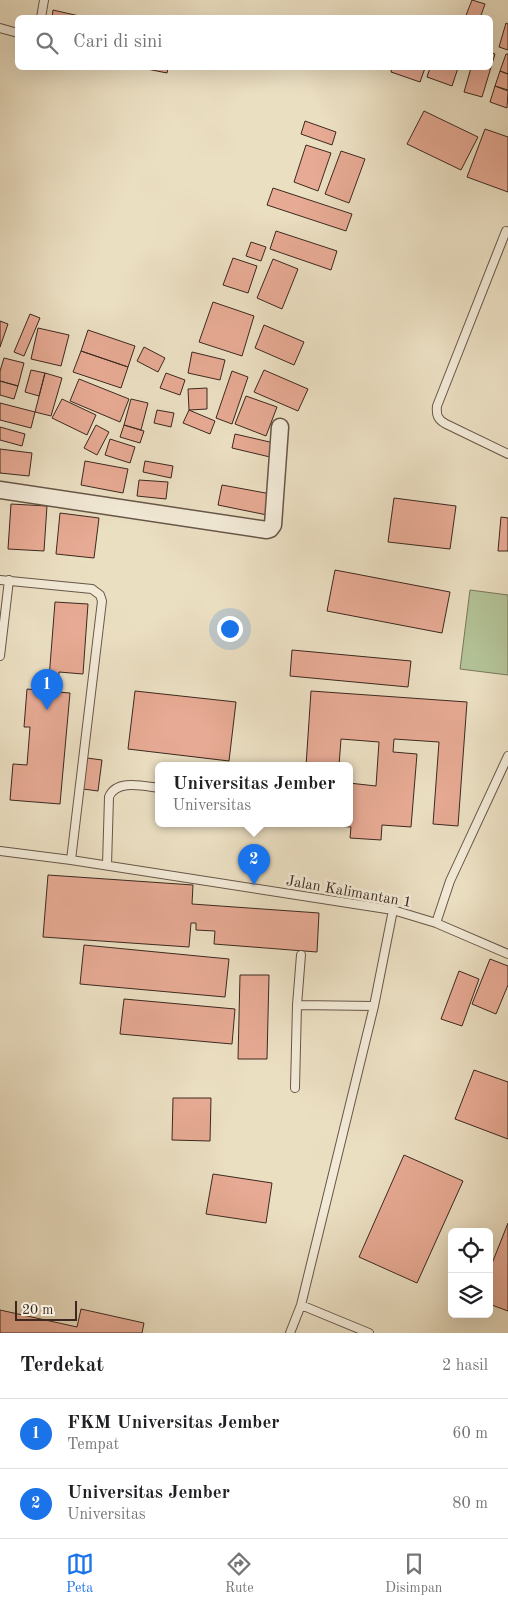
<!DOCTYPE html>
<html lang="id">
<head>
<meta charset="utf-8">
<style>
  body { margin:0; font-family:"Old Standard TT",serif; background:#f2f2f2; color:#202124 }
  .controls { position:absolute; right:15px; bottom:15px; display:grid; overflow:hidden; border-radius:8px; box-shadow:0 5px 20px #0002 }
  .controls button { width:45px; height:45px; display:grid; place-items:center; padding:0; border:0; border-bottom:1px solid #e0e0e0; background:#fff; color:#202124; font:25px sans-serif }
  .scale { position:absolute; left:15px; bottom:12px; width:62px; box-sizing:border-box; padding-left:5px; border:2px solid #3c281f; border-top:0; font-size:14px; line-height:18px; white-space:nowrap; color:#3c281f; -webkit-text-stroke:4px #f2ead7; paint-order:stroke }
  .you { position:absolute; left:229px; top:628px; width:18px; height:18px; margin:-12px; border:4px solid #fff; border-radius:50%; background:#1a73e8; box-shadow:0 0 0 8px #1a73e833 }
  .badge { display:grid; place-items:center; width:32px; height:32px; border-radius:50%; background:#1a73e8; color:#fff; font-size:16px; font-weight:700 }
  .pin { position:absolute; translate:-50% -41px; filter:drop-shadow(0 1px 2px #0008) }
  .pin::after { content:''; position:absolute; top:26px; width:18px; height:15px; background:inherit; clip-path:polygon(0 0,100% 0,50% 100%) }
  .popup { position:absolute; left:155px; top:762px; width:198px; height:65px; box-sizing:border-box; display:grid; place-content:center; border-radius:8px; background:#fff; filter:drop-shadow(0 1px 4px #0005); font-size:16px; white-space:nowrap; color:#757577 }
  .popup b { font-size:19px; color:#202124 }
  .popup::after { content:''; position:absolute; left:50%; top:100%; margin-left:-10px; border:10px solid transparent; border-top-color:#fff }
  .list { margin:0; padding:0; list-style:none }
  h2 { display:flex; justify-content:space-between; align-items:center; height:65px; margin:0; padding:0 20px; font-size:21px }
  h2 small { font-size:16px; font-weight:400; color:#757577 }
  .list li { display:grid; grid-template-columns:32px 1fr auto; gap:15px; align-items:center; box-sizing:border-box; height:70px; padding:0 20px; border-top:1px solid #e0e0e0 }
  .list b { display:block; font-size:19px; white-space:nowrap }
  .list p { margin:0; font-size:16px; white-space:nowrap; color:#757577 }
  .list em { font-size:16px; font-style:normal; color:#757577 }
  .icon { flex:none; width:28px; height:28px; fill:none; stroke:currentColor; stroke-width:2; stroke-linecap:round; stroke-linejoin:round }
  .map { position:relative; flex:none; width:508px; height:1333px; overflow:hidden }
  .search { position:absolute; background:#fff; box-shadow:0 5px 20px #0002; left:15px; right:15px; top:15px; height:55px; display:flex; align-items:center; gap:12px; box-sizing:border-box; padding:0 18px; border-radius:8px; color:#757577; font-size:19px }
  .sheet { height:205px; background:#fff }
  nav { display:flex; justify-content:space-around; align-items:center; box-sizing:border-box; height:70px; border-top:1px solid #e0e0e0; background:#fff; font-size:14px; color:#757577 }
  nav a { display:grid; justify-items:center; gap:2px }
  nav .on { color:#1a73e8 }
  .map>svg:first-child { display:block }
  .green { fill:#b3c397; stroke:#78765b }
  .building { fill:#e7aa94; stroke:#3c281f }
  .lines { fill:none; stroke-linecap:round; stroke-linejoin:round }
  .lane-casing { stroke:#685648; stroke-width:10 }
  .street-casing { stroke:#685648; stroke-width:19 }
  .lane { stroke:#f2ead7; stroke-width:8 }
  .street { stroke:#f2ead7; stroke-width:16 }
  .labels { text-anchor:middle; stroke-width:5; stroke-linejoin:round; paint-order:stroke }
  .street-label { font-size:15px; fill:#3c281f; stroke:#f2ead7 }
</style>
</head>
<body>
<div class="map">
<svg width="508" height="1333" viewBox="0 0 508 1333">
  <rect width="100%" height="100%" fill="#ebdfc2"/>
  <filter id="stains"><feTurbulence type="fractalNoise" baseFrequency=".004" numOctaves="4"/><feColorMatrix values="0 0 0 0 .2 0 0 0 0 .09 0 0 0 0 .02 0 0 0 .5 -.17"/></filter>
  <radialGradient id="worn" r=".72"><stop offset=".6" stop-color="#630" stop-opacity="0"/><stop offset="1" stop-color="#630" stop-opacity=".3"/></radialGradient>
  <path class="green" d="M470,590L508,595V675L460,669Z"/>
  <path class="building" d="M472,0L485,4L480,18H465Z
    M53,10L88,18H52Z
    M506,23L508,24V50L499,47Z
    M490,52L495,54L482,97L464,92L471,68H490Z
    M506,54H508V74L500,71Z
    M142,68H168L167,73Z
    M392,68H425L420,82L391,72Z
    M430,68H458L452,86L427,77Z
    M500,71L508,74V90L495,86Z
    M495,86L508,91L507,108L490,102Z
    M424,111L478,137L461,170L407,144Z
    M305,121L336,132L332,145L301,134Z
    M485,129L508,137V192L467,177Z
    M306,145L331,153L318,191L294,182Z
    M341,151L365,159L349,203L325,194Z
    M273,188L352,214L346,231L267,205Z
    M276,231L337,251L331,270L270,249Z
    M251,242L266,247L261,261L246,256Z
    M233,258L257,266L248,293L223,285Z
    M273,259L298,269L282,309L257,298Z
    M213,302L254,316L242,356L199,342Z
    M30,314L40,318L24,356L14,352Z
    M0,321L8,324L0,347Z
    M264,325L304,342L294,365L255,348Z
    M38,328L69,335L61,366L31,359Z
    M88,330L135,346L128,367L81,351Z
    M144,347L165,358L158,372L137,361Z
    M81,351L128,367L121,388L73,372Z
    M192,352L225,360L220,380L188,373Z
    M4,358L24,363L18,386L0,381V371Z
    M31,370L45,373L39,396L25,392Z
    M264,370L308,389L298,411L254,392Z
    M232,371L248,377L232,424L216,418Z
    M45,373L62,378L51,416L35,412Z
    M166,373L185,380L180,395L160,388Z
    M79,379L129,399L120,422L70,401Z
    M0,381L18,386L14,399L0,395Z
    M207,388V409L189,410L188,389Z
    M246,396L277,407L266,436L235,424Z
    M62,399L96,415L87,435L52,418Z
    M131,399L148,403L141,430L124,425Z
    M0,403L35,412L31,428L0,420Z
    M157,410L174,413L171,427L154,423Z
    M189,410L215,421L210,434L183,423Z
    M96,425L109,432L97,455L84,448Z
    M124,425L144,431L140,443L120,437Z
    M0,427L25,434L22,446L0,440Z
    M235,434L274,443L270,457L232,448Z
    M110,439L135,447L130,463L105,455Z
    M0,449L32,453L29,476L0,473Z
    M85,461L128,469L123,493L81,485Z
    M145,461L173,466L171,478L143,472Z
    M139,480L168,482L166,499L137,496Z
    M222,485L271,494L267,515L218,505Z
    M394,498L456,506L450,549L388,542Z
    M11,504L47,506L44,551L8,549Z
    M60,513L99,518L94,558L56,554Z
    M501,517L508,518V551H498Z
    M335,570L450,592L442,633L327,611Z
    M55,602L88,604L83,674L59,672L58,692L70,693L60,804L10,800L13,764L27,765L30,727H24L27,689L48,691Z
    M292,650L411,661L408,687L290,676Z
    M135,691L236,702L229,761L128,749Z
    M311,691L467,702L458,826L433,824L439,742L394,739L393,752L417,754L411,827L382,825L381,840L350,838L351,827L302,824H349V783L376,786L379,742L341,739L339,766H306Z
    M87,758L102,760L98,791L83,789Z
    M48,875L193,885L192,904L319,913L317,952L214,944L215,931L196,930V923H191L189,947L43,937Z
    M84,945L229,959L225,997L80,984Z
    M490,959L508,966V985L496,1014L472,1004Z
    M459,971L479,979L462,1026L441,1019Z
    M240,975H269L267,1059H238Z
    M124,999L235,1009L232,1044L120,1034Z
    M474,1070L508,1082V1139L455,1119Z
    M173,1098H211L210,1141L172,1140Z
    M404,1155L463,1181L417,1283L359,1257Z
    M213,1174L272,1183L266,1223L206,1214Z
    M508,1223V1311L489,1304V1271Z
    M81,1309L144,1323L142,1333H0V1310L77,1327Z"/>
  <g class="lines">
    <g class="lane-casing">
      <path id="lane" d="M41,18L44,0
        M0,28L18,33
        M506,231L437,406C436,415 438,420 446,424L508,454
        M0,580L92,589L100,595L102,601L71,860
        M0,656L9,580
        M0,851L71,860L393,910L436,923L508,954
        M107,865L109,797C116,779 143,786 159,788
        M436,923L450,881L508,756
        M297,1005L374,1006
        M295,1088L297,1005L301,955
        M301,1305L369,1333
        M290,1333L301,1305L374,1006L393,910"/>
    </g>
    <g class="street-casing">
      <path id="street" d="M0,490L267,530L270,529L273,525L280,427"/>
    </g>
    <use href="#lane" class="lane"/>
    <use href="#street" class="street"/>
  </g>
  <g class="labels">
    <g class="street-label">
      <text transform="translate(349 891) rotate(10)" y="5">Jalan Kalimantan 1</text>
    </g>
  </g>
  <rect width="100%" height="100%" filter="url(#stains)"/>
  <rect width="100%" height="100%" fill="url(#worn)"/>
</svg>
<div class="controls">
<button><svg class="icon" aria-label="locate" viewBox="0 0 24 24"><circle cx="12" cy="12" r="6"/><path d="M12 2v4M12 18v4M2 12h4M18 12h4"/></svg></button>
<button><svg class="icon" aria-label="layers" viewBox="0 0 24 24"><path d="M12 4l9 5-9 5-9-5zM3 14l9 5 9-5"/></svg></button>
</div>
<div class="scale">20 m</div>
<div class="you"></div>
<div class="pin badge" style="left:47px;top:710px">1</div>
<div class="pin badge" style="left:254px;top:885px">2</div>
<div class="popup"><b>Universitas Jember</b>Universitas</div>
<div class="search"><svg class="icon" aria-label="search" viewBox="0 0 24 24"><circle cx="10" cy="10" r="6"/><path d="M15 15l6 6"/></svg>Cari di sini</div>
</div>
<section class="sheet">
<h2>Terdekat<small>2 hasil</small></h2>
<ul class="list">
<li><span class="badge">1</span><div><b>FKM Universitas Jember</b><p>Tempat</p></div><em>60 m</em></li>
<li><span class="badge">2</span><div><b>Universitas Jember</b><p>Universitas</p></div><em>80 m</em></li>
</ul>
</section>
<nav>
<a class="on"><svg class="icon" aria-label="map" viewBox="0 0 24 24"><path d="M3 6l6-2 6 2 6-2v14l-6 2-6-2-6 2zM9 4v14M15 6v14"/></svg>Peta</a>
<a><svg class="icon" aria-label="directions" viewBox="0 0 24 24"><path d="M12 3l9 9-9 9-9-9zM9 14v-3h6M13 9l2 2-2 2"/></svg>Rute</a>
<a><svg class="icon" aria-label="saved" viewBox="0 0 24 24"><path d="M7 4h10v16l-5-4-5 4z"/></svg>Disimpan</a>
</nav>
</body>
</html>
